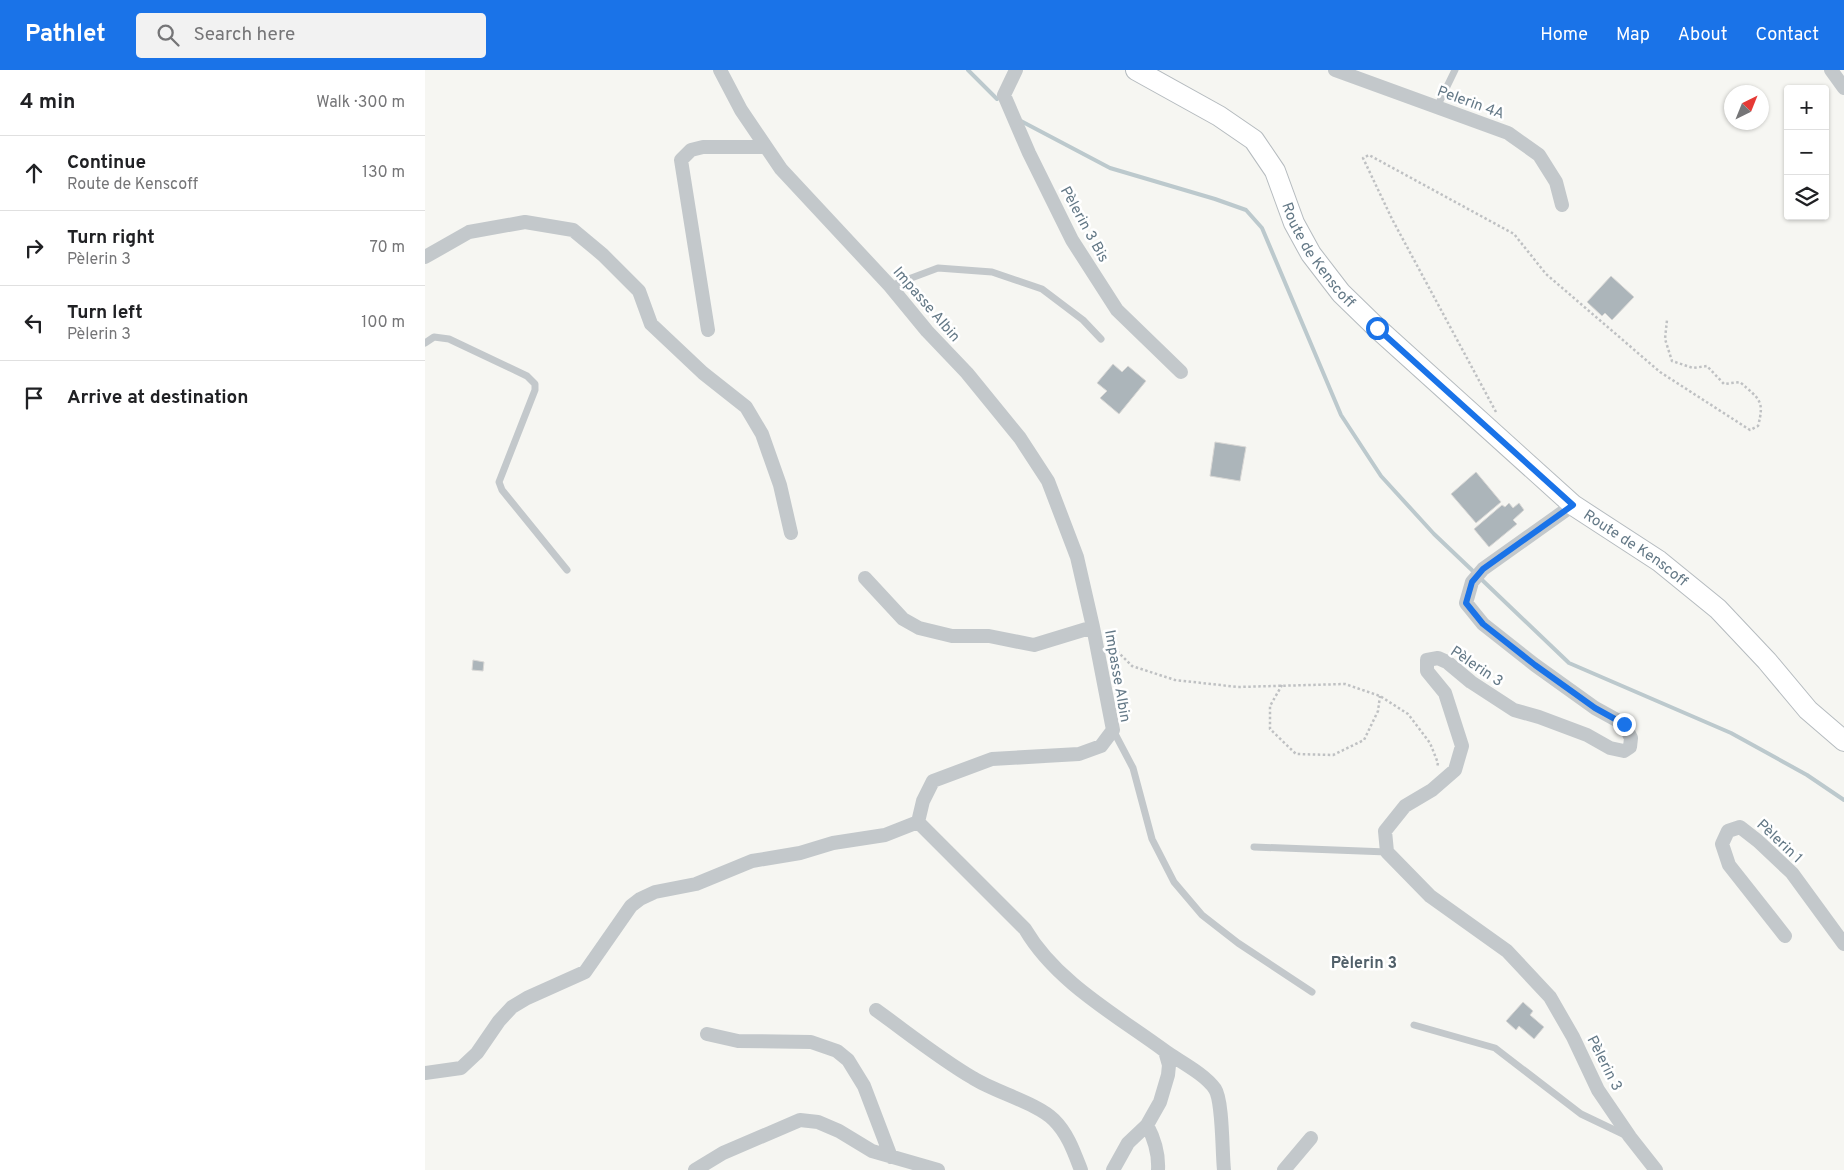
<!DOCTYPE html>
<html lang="en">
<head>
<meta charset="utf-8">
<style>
  body { margin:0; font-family:Overpass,sans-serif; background:#f2f2f2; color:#202124 }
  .controls { position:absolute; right:15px; top:15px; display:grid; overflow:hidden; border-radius:5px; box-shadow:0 1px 4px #0004 }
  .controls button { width:45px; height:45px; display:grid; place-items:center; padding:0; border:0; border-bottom:1px solid #e0e0e0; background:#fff; color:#202124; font:25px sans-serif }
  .compass { position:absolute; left:1299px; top:15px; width:45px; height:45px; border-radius:50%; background:#fff; box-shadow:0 1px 4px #0004; rotate:43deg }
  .stop { position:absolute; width:15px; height:15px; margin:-11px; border:4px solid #1a73e8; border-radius:50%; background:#fff }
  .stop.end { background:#1a73e8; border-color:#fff; box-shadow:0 1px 5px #0008 }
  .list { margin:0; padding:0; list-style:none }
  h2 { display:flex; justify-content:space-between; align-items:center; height:65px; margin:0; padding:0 20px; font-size:21px }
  h2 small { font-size:16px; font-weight:400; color:#757577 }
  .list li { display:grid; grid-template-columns:32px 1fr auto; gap:15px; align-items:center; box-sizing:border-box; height:75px; padding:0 20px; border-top:1px solid #e0e0e0 }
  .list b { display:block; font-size:19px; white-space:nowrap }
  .list p { margin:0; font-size:16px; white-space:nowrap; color:#757577 }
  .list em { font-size:16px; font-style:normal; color:#757577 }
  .icon { flex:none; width:28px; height:28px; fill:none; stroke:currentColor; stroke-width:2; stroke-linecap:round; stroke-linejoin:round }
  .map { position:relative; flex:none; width:1419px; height:1100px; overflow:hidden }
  header { display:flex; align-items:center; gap:30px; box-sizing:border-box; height:70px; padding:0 25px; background:#1a73e8; color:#fff }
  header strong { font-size:24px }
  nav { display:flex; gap:28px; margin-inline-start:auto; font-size:18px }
  .search { width:350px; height:45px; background:#f2f2f2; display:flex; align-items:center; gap:12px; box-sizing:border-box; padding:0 18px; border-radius:5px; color:#757577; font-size:19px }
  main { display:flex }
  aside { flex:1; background:#fff }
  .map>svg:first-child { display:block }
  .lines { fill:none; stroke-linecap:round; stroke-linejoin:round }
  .stream { stroke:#bcc9cd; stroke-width:4 }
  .building { fill:#acb5ba; stroke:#d8d7d5 }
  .secondary-casing { stroke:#b5bbbf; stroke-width:22 }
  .path { stroke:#bfc1c3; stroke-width:2.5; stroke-dasharray:2.5 2.5; stroke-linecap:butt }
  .lane { stroke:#c3c8cb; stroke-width:7 }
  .street { stroke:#c3c8cb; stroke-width:14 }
  .secondary { stroke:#fff; stroke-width:20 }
  .route { stroke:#1a73e8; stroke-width:6 }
  .labels { text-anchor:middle; stroke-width:5; stroke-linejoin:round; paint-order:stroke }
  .street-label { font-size:15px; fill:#637886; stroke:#fff }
  .neighbourhood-label { font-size:16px; font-weight:bold; fill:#51606a; stroke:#fff }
</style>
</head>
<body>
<header>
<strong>Pathlet</strong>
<div class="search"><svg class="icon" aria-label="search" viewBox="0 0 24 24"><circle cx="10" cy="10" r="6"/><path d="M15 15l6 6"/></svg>Search here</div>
<nav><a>Home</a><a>Map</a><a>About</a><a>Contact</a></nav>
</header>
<main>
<aside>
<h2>4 min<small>Walk · 300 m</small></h2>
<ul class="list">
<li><svg class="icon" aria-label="ahead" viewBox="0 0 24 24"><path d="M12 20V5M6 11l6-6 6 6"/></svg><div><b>Continue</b><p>Route de Kenscoff</p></div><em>130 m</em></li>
<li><svg class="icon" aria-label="right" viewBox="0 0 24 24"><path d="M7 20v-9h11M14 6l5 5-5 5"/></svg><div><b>Turn right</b><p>Pèlerin 3</p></div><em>70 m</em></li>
<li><svg class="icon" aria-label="left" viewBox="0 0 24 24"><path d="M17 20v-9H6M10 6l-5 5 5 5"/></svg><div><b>Turn left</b><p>Pèlerin 3</p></div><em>100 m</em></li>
<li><svg class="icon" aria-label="arrive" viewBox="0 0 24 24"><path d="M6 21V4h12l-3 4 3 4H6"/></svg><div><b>Arrive at destination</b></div></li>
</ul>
</aside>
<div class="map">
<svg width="1419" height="1100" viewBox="0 0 1419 1100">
  <rect width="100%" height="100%" fill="#f6f6f2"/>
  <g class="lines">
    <path class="stream" d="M543,0L572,29
      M594,50L685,98L790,129L821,140L837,158L916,345L956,406L1009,464L1050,503
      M1055,508L1144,593L1306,663L1382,705L1419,730"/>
  </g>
  <path class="building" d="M1186,206L1209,227L1187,250L1180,243L1177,246L1162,232Z
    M688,294L697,302L703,296L721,311L694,344L675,328L682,321L672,313Z
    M790,372L821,377L815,411L785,406Z
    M1051,402L1076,432L1051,453L1026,424Z
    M1084,433L1088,438L1094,433L1099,440L1088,450L1092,454L1064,477L1049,459L1077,435L1080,437Z
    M48,590L59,592L58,601L47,600Z
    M1098,932L1108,941L1105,945L1119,957L1109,969L1094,956L1091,960L1081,951Z"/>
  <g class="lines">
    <g class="secondary-casing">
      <g id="secondary">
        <path id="s1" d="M711,0L794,46L829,70L850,101L869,153L886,184L916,223L952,258L1148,435L1234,491L1293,539L1342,591L1383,640L1419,671"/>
      </g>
    </g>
    <path class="path" d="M1071,342L967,149L938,88L944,85L1089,164L1121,204L1235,302L1325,360L1333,356C1340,330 1334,329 1315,312L1299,314L1282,296L1268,298L1247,291L1240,269L1242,250
      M685,574L707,596L750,610L813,617L920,614L955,626L983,644L1005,673L1013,693L1012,697
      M857,615L845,636V659L871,684L908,685L939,670L953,641L955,626"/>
    <path class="lane" d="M1012,37L1030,0
      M465,216L513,198L567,202L617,219L658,250L676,269
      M0,273L9,267L24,269L102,306L110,314V320L74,412L77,420L142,500
      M688,660L708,698L727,769L749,812L777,845L813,873L887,922
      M829,777L962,782
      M989,955L1070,978L1156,1044L1200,1065"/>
    <path class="street" d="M295,0L316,40L356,99L465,216L502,261L542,303L595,368L623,411L652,487L668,557L688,660L676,676L654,684L567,689L508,711L498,731L493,752L600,859C631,912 691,945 740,981L744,995L743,1005L735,1032L722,1055L703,1073L688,1100
      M591,0L579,25L604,83L647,170L692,240L756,302
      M910,0L1083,63L1114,85L1131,112L1137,135
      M1406,0L1419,18
      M0,187L44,162L100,152L148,160L178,185L214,221L226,254L278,303L321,337L337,364L355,415L366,463
      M283,260L256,90L266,80L278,77H341
      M1148,435L1058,499L1047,512L1041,533L1058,554L1110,595L1170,638L1199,654L1206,668L1205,677L1199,681L1185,678L1162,665L1114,647L1089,640L1046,612L1022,592L1013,588L1002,590V601L1020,623L1037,676L1030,700L1007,720L980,736L960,761L962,782L1005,826L1082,881L1125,927L1148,967L1173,1020L1205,1067L1231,1100
      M440,508L478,549L494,558L527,566H564L609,575L668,557
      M1360,866L1304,795L1297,774L1303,761L1315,757L1333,771L1367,803L1419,874
      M451,940C483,963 514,988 548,1008C570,1022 612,1033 629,1050C643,1064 649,1082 656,1100
      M282,964L313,971L386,972L412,981L423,990L439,1016L466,1087
      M740,981C754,991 780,1004 790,1019C798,1031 797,1083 799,1100
      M0,1003L36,998L52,983L74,951L87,937L102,928L160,902L206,836L215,829L230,822L271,814L327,791L375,783L408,773L460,765L493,752
      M722,1055C730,1070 734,1083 733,1100
      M270,1100L298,1083L375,1050L393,1052L414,1061L447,1081L513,1100
      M859,1100L886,1068"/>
    <use href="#secondary" class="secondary"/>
  </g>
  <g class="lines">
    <path class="route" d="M952,258L1148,435L1058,499L1047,512L1041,533L1058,554L1110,595L1170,638L1199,654"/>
  </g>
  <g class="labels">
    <g class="street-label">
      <text transform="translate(1046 32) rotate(20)" y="5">Pelerin 4A</text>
      <text transform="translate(660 154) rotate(61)" y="5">Pèlerin 3 Bis</text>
      <text dy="5" stroke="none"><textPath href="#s1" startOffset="270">Route de Kenscoff</textPath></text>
      <text transform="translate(502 234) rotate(49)" y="5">Impasse Albin</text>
      <text dy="5" stroke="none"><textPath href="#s1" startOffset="705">Route de Kenscoff</textPath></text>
      <text transform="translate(1052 596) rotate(34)" y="5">Pèlerin 3</text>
      <text transform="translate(693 606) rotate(80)" y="5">Impasse Albin</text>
      <text transform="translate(1355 771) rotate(43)" y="5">Pèlerin 1</text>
      <text transform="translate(1180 993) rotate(63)" y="5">Pèlerin 3</text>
    </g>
    <g class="neighbourhood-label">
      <text x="939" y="898">Pèlerin 3</text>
    </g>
  </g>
</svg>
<div class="controls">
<button>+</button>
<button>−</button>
<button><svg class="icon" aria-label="layers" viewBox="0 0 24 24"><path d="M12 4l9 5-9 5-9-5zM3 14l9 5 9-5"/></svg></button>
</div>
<svg class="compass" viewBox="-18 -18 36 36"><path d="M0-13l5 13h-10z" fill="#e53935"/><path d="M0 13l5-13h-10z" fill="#757577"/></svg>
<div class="stop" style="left:952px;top:258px"></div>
<div class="stop end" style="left:1199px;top:654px"></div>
</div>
</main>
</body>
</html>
